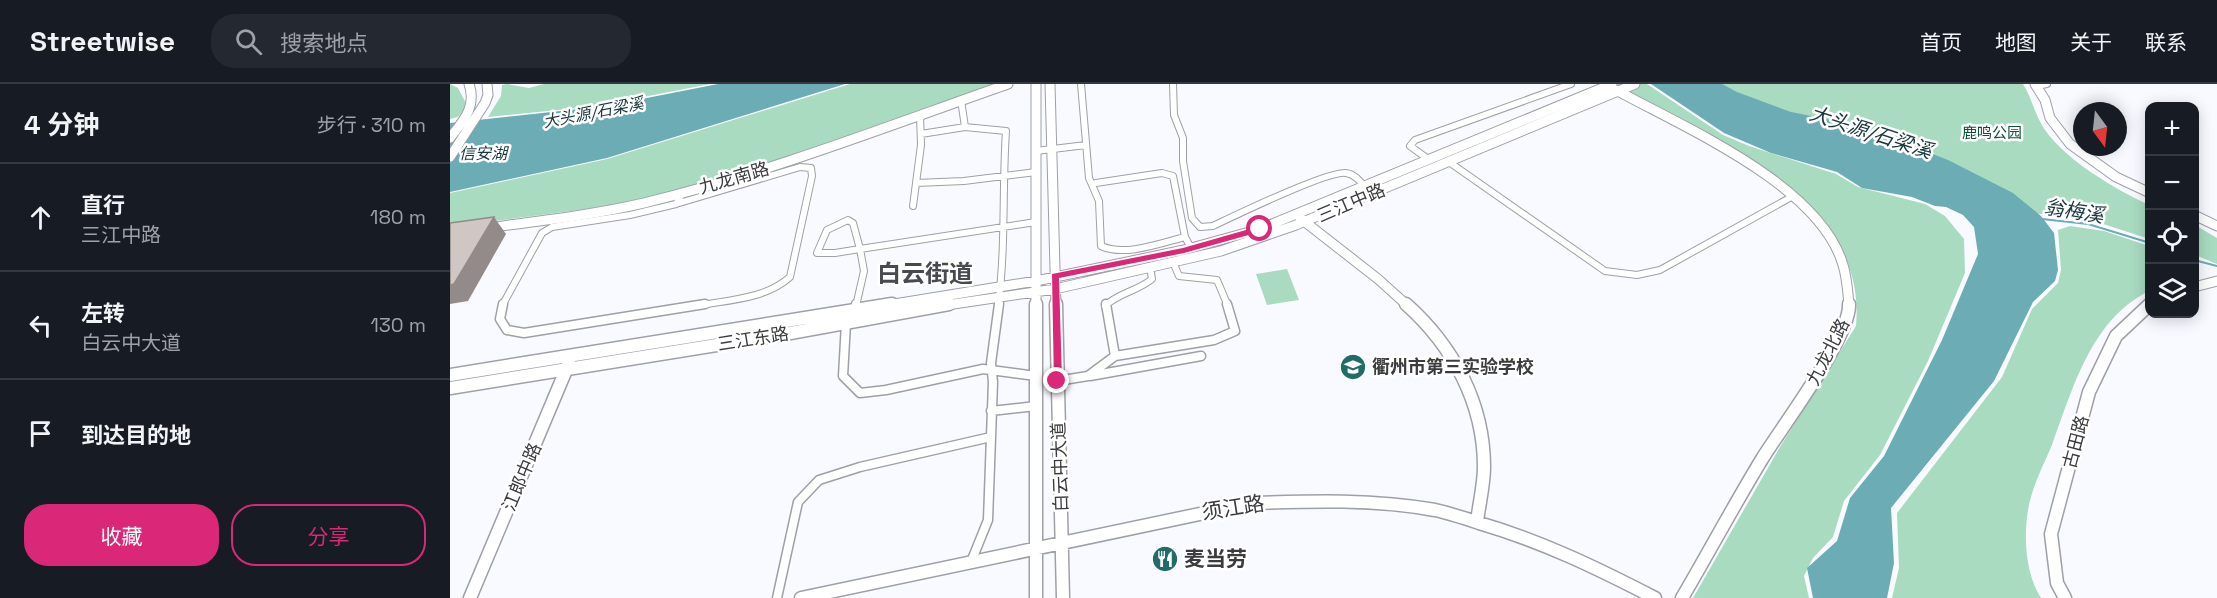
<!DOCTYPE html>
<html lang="zh">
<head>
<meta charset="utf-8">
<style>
  body { margin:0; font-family:"Space Grotesk","Noto Sans SC",sans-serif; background:#242831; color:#f1f3f6 }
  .controls { position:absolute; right:18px; top:18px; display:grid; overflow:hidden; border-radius:12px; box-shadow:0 3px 15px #0003 }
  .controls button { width:54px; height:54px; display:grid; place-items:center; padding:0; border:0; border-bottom:2px solid #363941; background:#171b24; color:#f1f3f6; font:30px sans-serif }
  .compass { position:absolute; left:1623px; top:18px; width:54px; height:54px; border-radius:50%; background:#171b24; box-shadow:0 3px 15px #0003; rotate:165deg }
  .stop { position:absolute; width:18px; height:18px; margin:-14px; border:4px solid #db2777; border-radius:50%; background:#fff }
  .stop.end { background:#db2777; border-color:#fff; box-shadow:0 2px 6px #0008 }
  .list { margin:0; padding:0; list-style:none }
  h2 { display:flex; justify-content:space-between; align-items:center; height:78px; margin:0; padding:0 24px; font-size:26px }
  h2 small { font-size:20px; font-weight:400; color:#9ea1a6 }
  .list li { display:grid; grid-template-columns:39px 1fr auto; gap:18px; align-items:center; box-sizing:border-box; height:108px; padding:0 24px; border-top:2px solid #363941 }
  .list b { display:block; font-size:22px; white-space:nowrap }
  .list p { margin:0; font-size:20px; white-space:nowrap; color:#9ea1a6 }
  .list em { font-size:20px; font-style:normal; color:#9ea1a6 }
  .actions { display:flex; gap:12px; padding:18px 24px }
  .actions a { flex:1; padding:14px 0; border:2px solid #db2777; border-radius:24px; text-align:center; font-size:21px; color:#db2777 }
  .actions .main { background:#db2777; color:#fff }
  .icon { flex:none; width:33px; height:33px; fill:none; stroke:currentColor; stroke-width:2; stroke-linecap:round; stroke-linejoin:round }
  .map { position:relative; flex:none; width:1767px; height:514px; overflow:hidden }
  header { display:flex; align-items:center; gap:36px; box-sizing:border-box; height:84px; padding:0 30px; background:#171b24; border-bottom:2px solid #363941 }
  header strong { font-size:28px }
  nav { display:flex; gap:33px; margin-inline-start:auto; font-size:21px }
  .search { width:420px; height:54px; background:#242831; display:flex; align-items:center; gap:15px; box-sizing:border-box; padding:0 21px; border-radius:24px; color:#9ea1a6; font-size:22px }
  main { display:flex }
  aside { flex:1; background:#171b24 }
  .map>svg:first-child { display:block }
  .green { fill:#a9dbc1 }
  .water { fill:#6cacb5 }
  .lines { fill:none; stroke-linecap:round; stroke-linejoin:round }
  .stream { stroke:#6cacb5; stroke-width:2 }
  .street-far1-casing { stroke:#9ea0a8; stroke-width:8 }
  .street-casing { stroke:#9ea0a8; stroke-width:11 }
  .secondary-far1-casing { stroke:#9ea0a8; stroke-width:11 }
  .secondary-casing { stroke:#9ea0a8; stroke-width:15 }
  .street-far1 { stroke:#fff; stroke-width:6 }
  .street { stroke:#fff; stroke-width:8 }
  .secondary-far1 { stroke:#fff; stroke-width:9 }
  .secondary { stroke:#fff; stroke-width:12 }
  .shaded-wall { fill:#928b89 }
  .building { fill:#d0c7c4; stroke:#928b89; stroke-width:1.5 }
  .route { fill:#db2777 }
  .labels { text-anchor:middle; stroke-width:5; stroke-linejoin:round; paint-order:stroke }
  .far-park-label { font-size:15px; fill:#0d5037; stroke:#fff }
  .far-water-label { font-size:16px; font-style:italic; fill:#19393e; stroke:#fff }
  .street-label { font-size:18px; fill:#3c3c40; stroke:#fff }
  .poi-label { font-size:18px; font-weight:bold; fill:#3c3c40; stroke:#fff; text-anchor:start }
  .water-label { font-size:20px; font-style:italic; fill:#19393e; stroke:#fff }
  .near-street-label { font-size:21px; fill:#3c3c40; stroke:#fff }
  .near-poi-label { font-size:21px; font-weight:bold; fill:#3c3c40; stroke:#fff; text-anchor:start }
  .district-label { font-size:24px; font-weight:bold; fill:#494a51; stroke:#fff }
</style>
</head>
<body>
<header>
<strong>Streetwise</strong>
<div class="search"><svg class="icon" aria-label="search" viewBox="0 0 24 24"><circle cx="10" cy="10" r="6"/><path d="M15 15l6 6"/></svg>搜索地点</div>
<nav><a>首页</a><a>地图</a><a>关于</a><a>联系</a></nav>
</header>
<main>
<aside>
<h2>4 分钟<small>步行 · 310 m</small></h2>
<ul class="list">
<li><svg class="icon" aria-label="ahead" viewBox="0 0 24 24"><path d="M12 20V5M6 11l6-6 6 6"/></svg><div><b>直行</b><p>三江中路</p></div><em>180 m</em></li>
<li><svg class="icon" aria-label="left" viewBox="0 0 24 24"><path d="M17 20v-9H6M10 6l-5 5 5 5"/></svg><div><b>左转</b><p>白云中大道</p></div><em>130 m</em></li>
<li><svg class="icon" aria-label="arrive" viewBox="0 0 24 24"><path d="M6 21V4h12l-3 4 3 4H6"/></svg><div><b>到达目的地</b></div></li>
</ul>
<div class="actions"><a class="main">收藏</a><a>分享</a></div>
</aside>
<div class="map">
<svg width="1767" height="514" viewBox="0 0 1767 514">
  <rect width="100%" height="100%" fill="#f9faff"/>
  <path class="green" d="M0,0L8,4L17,21L8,33L0,35Z
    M57,0L79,4L94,0H260L147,22L38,33L51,12L52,1Z
    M400,0H548L297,88L174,120L0,143V109L157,75Z
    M1166,0H1197L1273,51L1299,62L1386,90L1408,103L1475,120L1495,132L1514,155L1515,189L1478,277L1430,371L1394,417L1383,453L1363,474L1354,492L1359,514H1243L1330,363L1406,242C1415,143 1328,92 1254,50C1224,33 1195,16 1166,0Z
    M1266,0H1573C1582,14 1585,32 1595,46C1617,77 1665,105 1699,121V155L1641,136L1581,129Z
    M1745,141L1767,154V180L1745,171Z
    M1620,142L1654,147L1699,162V207C1641,236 1623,304 1602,361C1594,380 1583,401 1579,421C1573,450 1575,489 1591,514H1442L1449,484L1447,429L1552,293L1582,225L1608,199L1611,186L1608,146Z
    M837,185L849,216L817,221L806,190Z"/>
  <path class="water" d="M268,0H395L157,74L0,108V39L156,22Z
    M1201,0H1272L1287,8L1341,28L1411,42L1498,76L1563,109L1591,132L1604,149L1608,186L1605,197L1583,218L1544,297L1441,424L1444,479L1437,514H1363L1357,484L1387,457L1400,414L1434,372L1492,256L1528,170L1524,143L1513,131L1496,123L1485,122L1462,113L1412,104L1387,88L1321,69L1274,49Z"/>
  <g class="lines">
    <path class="stream" d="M1592,135L1638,140L1700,159
      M1744,176L1767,182"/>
    <g class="street-far1-casing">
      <path id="street-far1" d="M631,0L639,94L649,117L651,162C675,173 711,159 735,153
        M723,0L724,31L733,54V77L742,134L750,143L763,142C784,132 879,86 896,89C904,90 909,96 914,102
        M1586,2L1597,0
        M511,16L515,43
        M471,50L515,43L556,47C552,105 556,164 548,222
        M586,67L636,61
        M978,75L960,62L965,56L1121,0
        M999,78L1155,187L1187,191L1210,186L1343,112
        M466,99L514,97L586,88
        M646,99L712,89L723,92L735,153L741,164
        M226,120L233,108
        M226,120L350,83L361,84L362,92L340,193C316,215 277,216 246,222
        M463,122L471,61L470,31
        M398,136L403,139L410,165L385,169H367L377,146Z
        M410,165L586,138
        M723,178L729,192L767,196L778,222
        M52,222L92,149L102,143L180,131L226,120
        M406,222L414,187L410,165
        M655,222C668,209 688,207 702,195L700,183"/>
    </g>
    <g class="street-casing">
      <path id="street" d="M53,220L50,235L57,246L74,249L255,220
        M656,220L665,272
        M405,225L406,220
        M396,239L393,292L410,309L436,306L533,285L586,292
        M640,292L751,272
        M607,297L638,292L665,272L764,256L785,247L777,220
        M541,327L586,322
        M521,478L538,436L543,298L541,279L549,220
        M327,514L348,418L369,396L410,383L541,353"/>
    </g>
    <g class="secondary-far1-casing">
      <path id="secondary-far1" d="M586,0V222
        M600,0L606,222
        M1585,0L1595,16L1600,34L1620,60L1666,93L1700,109
        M1166,6C1235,44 1370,101 1393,181C1397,194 1398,208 1399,222
        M0,54C13,37 27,23 19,0
        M0,73L35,19L38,11L37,0
        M1744,131L1767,142
        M850,134L928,195L958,222
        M36,144C89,137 142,131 194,119C318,89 438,42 558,0
        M1744,203L1767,197
        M432,222L586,197L734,166L810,145L1162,0
        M490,222L605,205L771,167L846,141L1185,0
        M1698,222L1700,220"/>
    </g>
    <g class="secondary-casing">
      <path id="secondary" d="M586,220V514
        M606,220L613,514
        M956,220C1003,262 1034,319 1034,383C1034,401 1029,420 1027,438
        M0,291L442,220
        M0,304L335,250L499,220
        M20,514L119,279
        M351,514L802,419C863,417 925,415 985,426C999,429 1014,434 1029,439C1091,457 1147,484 1205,514
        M1232,514C1259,468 1284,421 1312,375C1331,344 1401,252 1399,220
        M1615,514L1607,499L1601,450L1639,308L1666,252L1700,220"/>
    </g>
    <use href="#street-far1" class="street-far1"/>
    <use href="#street" class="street"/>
    <use href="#secondary-far1" class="secondary-far1"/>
    <use href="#secondary" class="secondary"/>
  </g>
  <path class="shaded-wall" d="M44,133L56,150L18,217L0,220V201Z"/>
  <path class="building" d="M44,133L4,200L0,201V139Z"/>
  <path class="route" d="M810,142L814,145L813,147L734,169L609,194L612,297L607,301L604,300L602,190L733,164Z"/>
  <defs>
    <g id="school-disc" transform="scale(1.35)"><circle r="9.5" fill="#216c69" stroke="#fff"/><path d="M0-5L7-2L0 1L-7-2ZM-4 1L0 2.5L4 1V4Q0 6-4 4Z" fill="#fff"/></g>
    <g id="restaurant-disc" transform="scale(1.35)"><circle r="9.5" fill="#216c69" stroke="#fff"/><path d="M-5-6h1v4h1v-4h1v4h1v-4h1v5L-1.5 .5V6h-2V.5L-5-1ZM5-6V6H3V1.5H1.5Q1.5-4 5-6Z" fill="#fff"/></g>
  </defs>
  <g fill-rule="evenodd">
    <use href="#school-disc" x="903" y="283"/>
    <use href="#restaurant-disc" x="715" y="475"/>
  </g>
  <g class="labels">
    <g class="far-park-label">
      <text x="1542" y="54">鹿鸣公园</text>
    </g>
    <g class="far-water-label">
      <text transform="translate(143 28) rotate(-11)" y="6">大头源/石梁溪</text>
      <text x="33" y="75">信安湖</text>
    </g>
    <g class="street-label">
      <text transform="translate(284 94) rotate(-16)" y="6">九龙南路</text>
      <text transform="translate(901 119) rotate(-23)" y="6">三江中路</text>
      <text transform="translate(303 255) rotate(-9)" y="6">三江东路</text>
      <text transform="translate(1378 268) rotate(-63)" y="6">九龙北路</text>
      <text transform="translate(1626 358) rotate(-75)" y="6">古田路</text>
      <text transform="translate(610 383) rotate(-92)" y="6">白云中大道</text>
      <text transform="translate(72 393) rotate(-67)" y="6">江郎中路</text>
    </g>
    <g class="poi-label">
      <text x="922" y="289">衢州市第三实验学校</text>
    </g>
    <g class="water-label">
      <text transform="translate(1421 48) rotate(18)" y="7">大头源/石梁溪</text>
      <text transform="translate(1624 127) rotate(9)" y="7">翁梅溪</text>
    </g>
    <g class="near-street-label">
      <text transform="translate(783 424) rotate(-9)" y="7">须江路</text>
    </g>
    <g class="near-poi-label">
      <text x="734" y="482">麦当劳</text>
    </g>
    <g class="district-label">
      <text x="475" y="198">白云街道</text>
    </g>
  </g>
</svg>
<div class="controls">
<button>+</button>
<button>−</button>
<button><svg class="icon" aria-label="locate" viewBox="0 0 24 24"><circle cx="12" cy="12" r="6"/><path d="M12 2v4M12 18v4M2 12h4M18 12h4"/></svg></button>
<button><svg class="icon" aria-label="layers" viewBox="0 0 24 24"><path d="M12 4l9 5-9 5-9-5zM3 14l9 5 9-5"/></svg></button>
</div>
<svg class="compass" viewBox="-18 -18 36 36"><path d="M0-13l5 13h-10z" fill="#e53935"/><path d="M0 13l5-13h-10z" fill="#9ea1a6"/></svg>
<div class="stop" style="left:810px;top:145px"></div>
<div class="stop end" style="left:607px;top:297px"></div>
</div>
</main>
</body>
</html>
